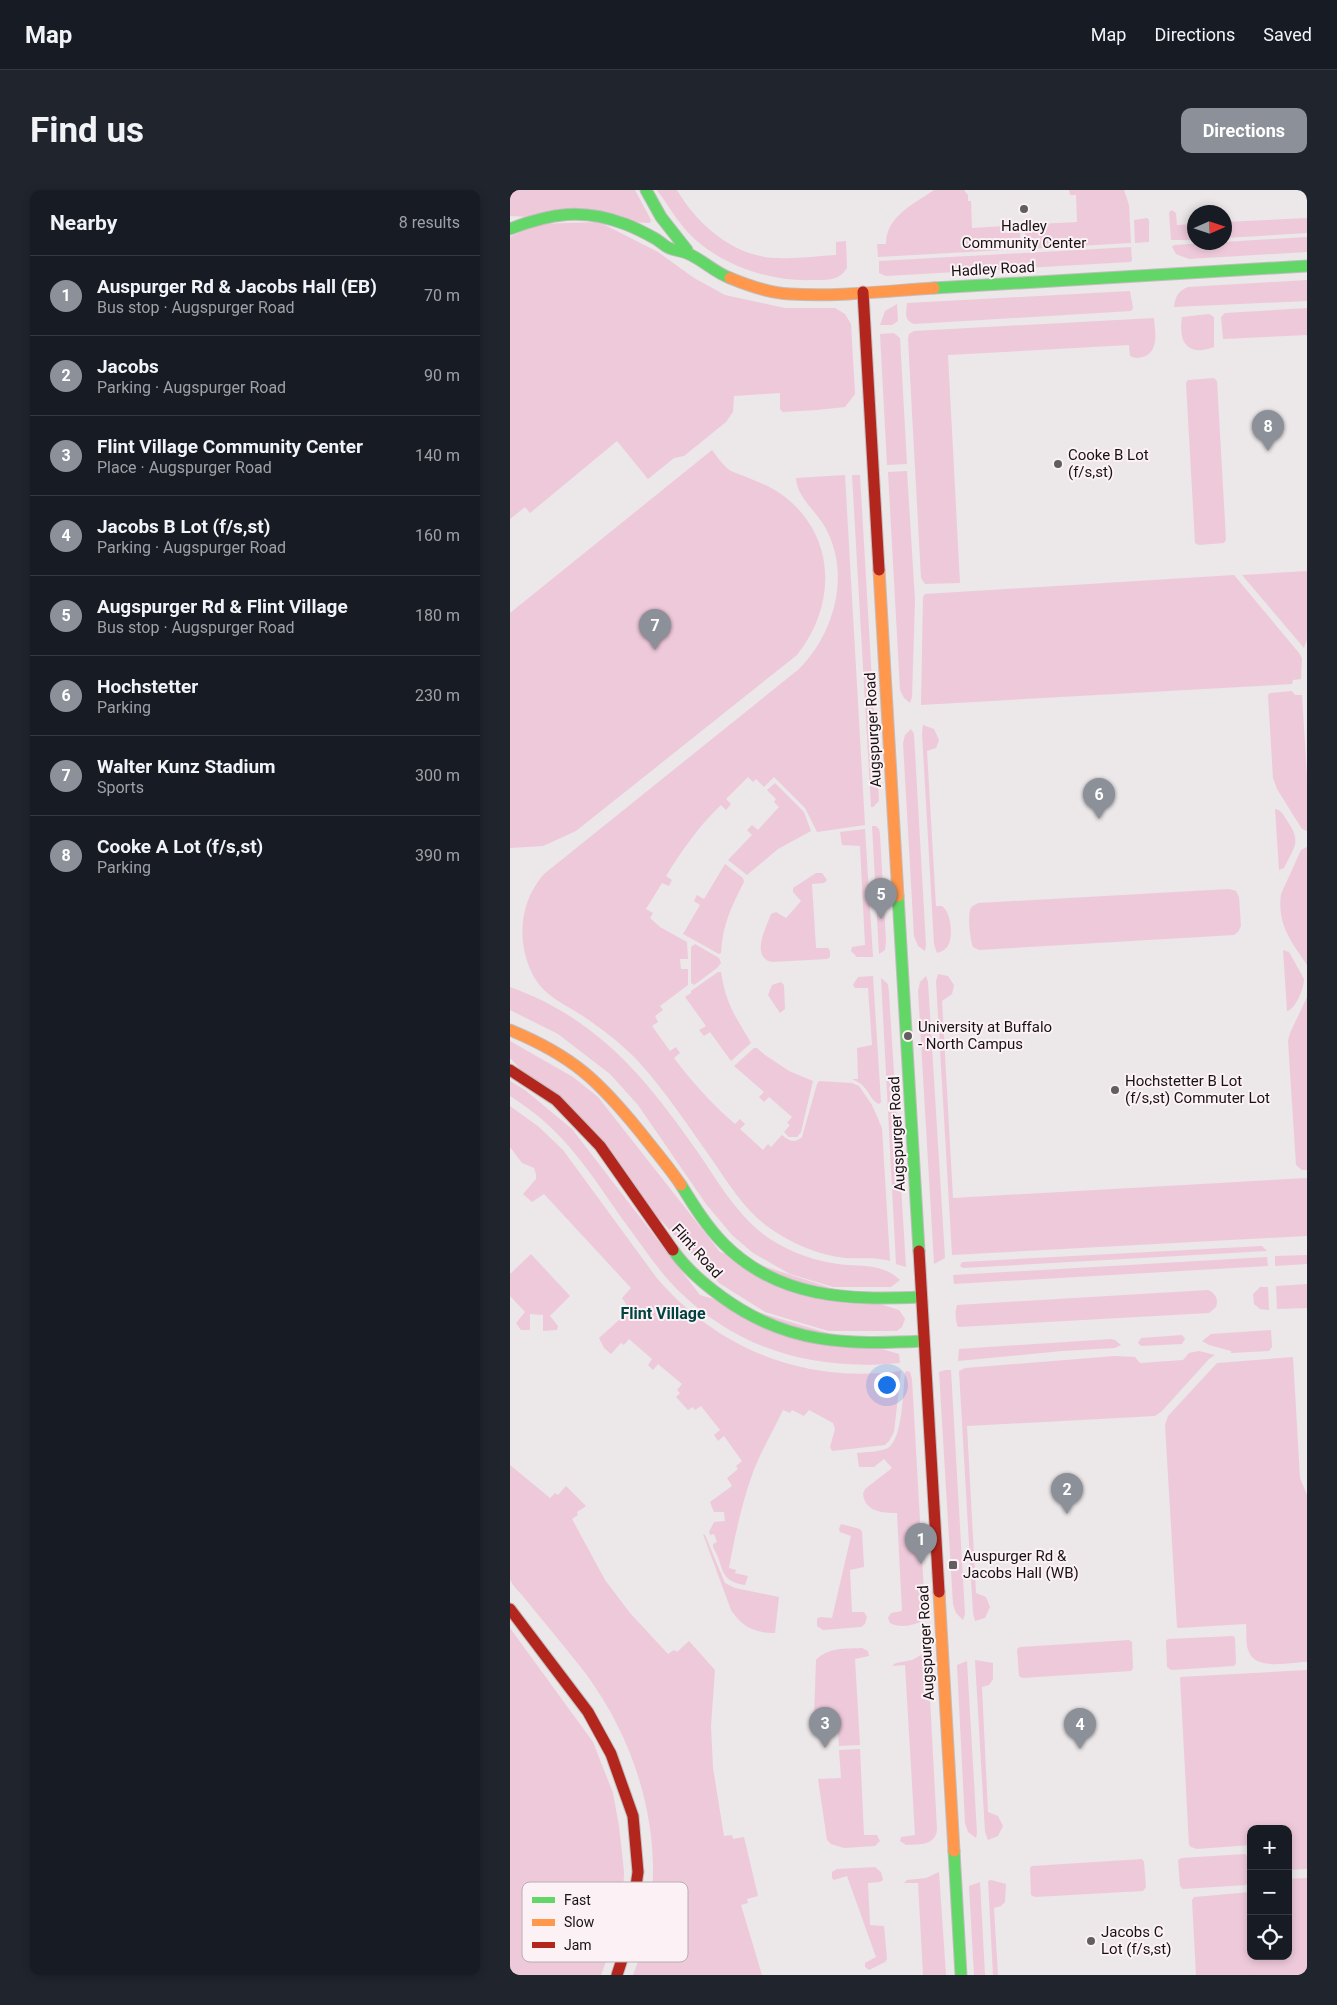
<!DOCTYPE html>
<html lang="en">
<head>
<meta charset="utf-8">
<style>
  body { margin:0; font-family:Roboto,sans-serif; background:#20242c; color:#f1f3f6 }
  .controls { position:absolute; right:15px; bottom:15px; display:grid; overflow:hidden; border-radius:10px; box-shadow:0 2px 8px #0003 }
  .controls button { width:45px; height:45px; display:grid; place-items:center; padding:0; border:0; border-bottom:1px solid #363941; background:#171b24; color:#f1f3f6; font:25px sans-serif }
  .compass { position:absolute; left:677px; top:15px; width:45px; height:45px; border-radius:50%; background:#171b24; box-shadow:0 2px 8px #0003; rotate:87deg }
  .you { position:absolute; left:376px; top:1194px; width:18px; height:18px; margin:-12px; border:4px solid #fff; border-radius:50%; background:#1a73e8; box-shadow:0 0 0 8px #1a73e833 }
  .badge { display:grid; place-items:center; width:32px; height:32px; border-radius:50%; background:#8c9099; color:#fff; font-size:16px; font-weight:700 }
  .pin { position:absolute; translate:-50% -41px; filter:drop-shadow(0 1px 2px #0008) }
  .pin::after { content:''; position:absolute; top:26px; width:18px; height:15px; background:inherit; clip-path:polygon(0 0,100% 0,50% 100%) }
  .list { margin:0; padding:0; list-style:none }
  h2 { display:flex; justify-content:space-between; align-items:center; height:65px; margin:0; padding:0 20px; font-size:21px }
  h2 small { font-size:16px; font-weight:400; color:#9ea1a6 }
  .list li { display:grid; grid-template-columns:32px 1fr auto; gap:15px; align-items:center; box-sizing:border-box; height:80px; padding:0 20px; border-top:1px solid #363941 }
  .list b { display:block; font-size:19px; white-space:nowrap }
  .list p { margin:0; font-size:16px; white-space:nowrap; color:#9ea1a6 }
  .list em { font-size:16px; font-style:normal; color:#9ea1a6 }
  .icon { flex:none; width:28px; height:28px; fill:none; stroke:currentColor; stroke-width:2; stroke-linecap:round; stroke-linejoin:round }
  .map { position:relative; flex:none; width:797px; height:1785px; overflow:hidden; border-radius:10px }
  header { display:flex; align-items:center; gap:30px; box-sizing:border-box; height:70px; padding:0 25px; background:#171b24; border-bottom:1px solid #363941 }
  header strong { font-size:24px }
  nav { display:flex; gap:28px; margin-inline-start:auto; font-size:18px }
  .intro { display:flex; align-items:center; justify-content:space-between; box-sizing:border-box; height:120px; padding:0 30px }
  h1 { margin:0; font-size:35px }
  .button { padding:12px 22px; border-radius:10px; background:#8c9099; color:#fff; font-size:18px; font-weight:700 }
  main { display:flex; gap:30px; padding:0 30px }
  aside { flex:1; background:#171b24; border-radius:10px; box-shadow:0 2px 8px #0003 }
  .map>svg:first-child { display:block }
  .green { fill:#eec9da }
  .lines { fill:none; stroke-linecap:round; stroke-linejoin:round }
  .fast-casing { stroke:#c2bdbf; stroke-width:13 }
  .slow-casing { stroke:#c2bdbf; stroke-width:13 }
  .jam-casing { stroke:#c2bdbf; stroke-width:13 }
  .fast { stroke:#63d668; stroke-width:11 }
  .slow { stroke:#ff974d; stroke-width:11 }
  .jam { stroke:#b3261e; stroke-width:11 }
  .poi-dot { fill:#625d5f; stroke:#fcf1f5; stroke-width:2 }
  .labels { text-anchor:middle; stroke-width:4; stroke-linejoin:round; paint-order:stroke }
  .poi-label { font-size:15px; fill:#171315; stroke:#fcf1f5; text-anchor:start }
  .street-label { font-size:15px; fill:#171315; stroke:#fcf1f5 }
  .neighbourhood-label { font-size:16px; font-weight:bold; fill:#004441; stroke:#fcf1f5 }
  .key { fill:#fcf1f5; stroke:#b7aeb2; stroke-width:1 }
  .key-label { font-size:14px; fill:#171315 }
</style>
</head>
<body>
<header>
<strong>Map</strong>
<nav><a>Map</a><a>Directions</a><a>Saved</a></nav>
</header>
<div class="intro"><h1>Find us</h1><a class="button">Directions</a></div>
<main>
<aside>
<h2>Nearby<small>8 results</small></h2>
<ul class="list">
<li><span class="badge">1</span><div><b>Auspurger Rd &amp; Jacobs Hall (EB)</b><p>Bus stop · Augspurger Road</p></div><em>70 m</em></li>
<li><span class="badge">2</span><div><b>Jacobs</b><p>Parking · Augspurger Road</p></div><em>90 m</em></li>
<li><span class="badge">3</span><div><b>Flint Village Community Center</b><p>Place · Augspurger Road</p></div><em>140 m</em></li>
<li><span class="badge">4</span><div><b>Jacobs B Lot (f/s,st)</b><p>Parking · Augspurger Road</p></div><em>160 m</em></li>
<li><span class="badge">5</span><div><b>Augspurger Rd &amp; Flint Village</b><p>Bus stop · Augspurger Road</p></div><em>180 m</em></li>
<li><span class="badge">6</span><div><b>Hochstetter</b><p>Parking</p></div><em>230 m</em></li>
<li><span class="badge">7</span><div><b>Walter Kunz Stadium</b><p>Sports</p></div><em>300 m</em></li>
<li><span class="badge">8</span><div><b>Cooke A Lot (f/s,st)</b><p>Parking</p></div><em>390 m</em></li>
</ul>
</aside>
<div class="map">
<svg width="797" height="1785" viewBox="0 0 797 1785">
  <rect width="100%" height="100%" fill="#ece7e9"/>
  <path class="green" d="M3,0H125L141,30L140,33L0,26V5Z
    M147,0H167C187,35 226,68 268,68C288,69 307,66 326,65V52L336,51L337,78C329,91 317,90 303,90C257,92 204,73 174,38C164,26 156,12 147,0Z
    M424,0H454L458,5V11H461L462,38L495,36L496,43L510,42L511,59L368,67L367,54H376C376,26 404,14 424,0Z
    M559,0H614L619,15L621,53L516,59L515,42L529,41V34L567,32L566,5H560Z
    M662,20L666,23L667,35L684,34V50H661L659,22Z
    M637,28L639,30V52L625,53L624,30Z
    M797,28V43L715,48V32Z
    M89,32L148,62L184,88L215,105L275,118H325L335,124L341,134L345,204L335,217L307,220L273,222L270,219V203L224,206L223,222L216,232L174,266L164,268L138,289L107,251L20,323L15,317L0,329V47L27,34Z
    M797,47V62L679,69L666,64L662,57L664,55Z
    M621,57L622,71L620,72L376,86L369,83V71Z
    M797,90V111L664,117C665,107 668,101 678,97Z
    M620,101L623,118L621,121L404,134C394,131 396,122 397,113Z
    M387,114L388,131L382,135H370L375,121Z
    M797,118V145L713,149L711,127L715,123Z
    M699,124L704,127V157C677,167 668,152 672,127Z
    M644,128C645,141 649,158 636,166C630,168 626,169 620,166L619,155L438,165L450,393L415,394L411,388L398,149L399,144L404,141Z
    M384,143L390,148L397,274L377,275L370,144Z
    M704,188L707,191L716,350L714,353L689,355L685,353L676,193L678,190Z
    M202,260C207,266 211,273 217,278C221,282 229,284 234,286C248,292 263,297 275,307C327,348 326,416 287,465L66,641L33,656L0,658V423Z
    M397,281L405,410L402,507L400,513L394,508L390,500L378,282Z
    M335,285L355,635L307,642L295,618L264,587L254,597L246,589L243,592L238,587L216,609L221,614L216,620L211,615C189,636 172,660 156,686L162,690L159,696L152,693L136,719L143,723L140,728L150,737L177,752L178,769H170L171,779H178V795L150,816L153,820L145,826L148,832L142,836L160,861L166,857L170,863L164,868C182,892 202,914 225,934L230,929L235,934L230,939L253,960L258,954L261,957L272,945C279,951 284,954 292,947L307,894L309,891L342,893L349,896L362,915L372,938L380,1071C366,1067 349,1069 335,1068C308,1065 283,1054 261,1039C236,1022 220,996 203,971C179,937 156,902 128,871C112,854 92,839 73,826C53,813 33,806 22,783C6,750 10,711 34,684L289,479C325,443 341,383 315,337C305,320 287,307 286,288Z
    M342,285H350L369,611L363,617H361Z
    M797,381V449L794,458L732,385Z
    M724,385L789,463L792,468L791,489L783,490L782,494L411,515L413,407L415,404Z
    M782,501L785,505H792L797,587V641L792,639L767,599L763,588L758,505L760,503Z
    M413,535L424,539L429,550L426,558L417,561L426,716H432C441,722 444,748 437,757C435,760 431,762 427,763L424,754L412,543Z
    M401,539L404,544L416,755L415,761L408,756L404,746L393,553L395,545Z
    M265,593L294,622L301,641L268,659L237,685L218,670L242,645L237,640L242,635L248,640L269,617L264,612L266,609L257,600Z
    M765,619C771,620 773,624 776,629C792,652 785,655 774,678L769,680Z
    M362,636H366L369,639L370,645L376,751L375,760L369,764Z
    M355,639L363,767H347L341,761L342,757L355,755L350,656L332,655L330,642Z
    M797,657V775C781,751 767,735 771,704L791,660Z
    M215,674L233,688L234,692C222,715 212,736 211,763L209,764L173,744L190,715L184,711L187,705L194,709Z
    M306,683H312L317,690L314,693L302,694L306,758H318L320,761V767L317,769L262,772C240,767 256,738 261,724L266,722L276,728L291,711L283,702V698Z
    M719,699L726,701L729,707L731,736L728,742L724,745L469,760L463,757C460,750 457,724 461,718C463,715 465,715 468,713Z
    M185,754L209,768L211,773L207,778L184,795L181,793V757Z
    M773,760L779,762L794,789C794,798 786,819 777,821Z
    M208,782H211C216,815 225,825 241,853L221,871L200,842L194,846L189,840L196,836L175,807L181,803V801Z
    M428,784L438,786L444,795L442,804L432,811L443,1008L797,988V1046L442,1065L426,791Z
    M363,786L371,912L369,914C358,909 360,896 342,889H348L347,858L362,855L358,798H345L343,795L348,787Z
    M416,786L418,792L435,1068L424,1074L408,801L410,792Z
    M371,788L378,794L379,803L396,1077L386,1074Z
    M271,792L274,795L275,819L270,823L258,805L262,795Z
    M0,797C87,828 136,888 187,961C207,990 225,1022 253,1044C273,1059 298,1069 322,1073C347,1078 370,1071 390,1090L381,1097H323L280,1084L243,1063L222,1045L196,1014L128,915L100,884L48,844L0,820Z
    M797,807V980H792L786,975L778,851L780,843Z
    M0,851L63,887L88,907L210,1062L389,1120L395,1129L392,1137L387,1141H318L255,1122L209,1093L0,868Z
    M244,858H247L255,865L279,881L303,891L291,942L287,947H279L274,942L280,935L277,933L282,927L259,907L254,912L249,907L254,902L224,876Z
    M0,891L15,900L62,939L190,1105L389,1164L390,1173C309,1181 233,1162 173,1105C151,1085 134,1058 116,1034C79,982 56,941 0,906Z
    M0,916L29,937L53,960L146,1087C208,1160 295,1194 391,1181L384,1242L379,1251L375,1255L322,1261L320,1257L325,1239L323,1233L299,1220L294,1226L282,1220L280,1223L273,1220C263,1241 250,1263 242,1285C231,1316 225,1346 219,1378L226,1380L225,1383L238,1386L235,1395C208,1391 215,1377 203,1357V1354L207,1352L204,1344L200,1345L199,1342L204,1332L215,1331L214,1322H204L200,1312L222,1296L217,1288L228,1279L226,1276L232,1271L214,1246L208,1251L204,1245L210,1240L191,1216L185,1220L183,1217L178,1220L166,1207L170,1203L167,1200L172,1194L148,1174L143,1180L138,1175L142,1169L119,1149L114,1155L111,1153L101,1164L94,1158L89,1148L120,1120L112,1108L121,1098L34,1004L22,1012L13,1004L26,989V984L24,978L12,973L0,957Z
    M752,1056L757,1061L453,1078L450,1076L452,1072Z
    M21,1064L60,1106L40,1126L48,1136L47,1140L33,1141V1125L20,1124V1140H11L6,1133L15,1122L0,1106V1084Z
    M797,1065V1074L765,1076V1066Z
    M757,1067L758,1076L444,1094L443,1085Z
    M797,1094V1118L767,1119L766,1096Z
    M750,1097H758L759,1120L750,1119L744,1114L743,1104Z
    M698,1100C705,1103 709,1109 706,1117L699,1123L448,1137C445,1130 445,1122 447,1115Z
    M761,1140L762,1157L759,1161L721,1163V1161L699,1155L692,1151L701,1144Z
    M672,1145L675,1149L672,1154L631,1156L628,1153L631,1148Z
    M601,1149L605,1150L611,1155L605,1158L552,1161L448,1171L449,1159Z
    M689,1161L705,1165L699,1169L652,1221L645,1226L457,1236L466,1403L476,1407L480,1417L475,1428L465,1431L463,1423L449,1181L455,1178L605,1166L625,1167L630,1173L673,1170L679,1163Z
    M783,1167L790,1288L797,1305V1472C781,1472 746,1481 739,1462C735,1454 737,1443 736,1434L669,1438L667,1437L655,1235L658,1226L707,1173Z
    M435,1180H441L455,1424L453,1430L446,1423L443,1414L429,1182Z
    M397,1181L400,1182L402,1189L415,1420L410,1432C402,1436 388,1438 380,1433L378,1428L381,1423L392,1421L387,1323C373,1323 355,1322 353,1304L355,1299L382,1278L374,1269L364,1277H349L347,1263C356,1262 370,1262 378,1258C393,1249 393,1199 395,1182Z
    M0,1275L40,1308L45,1303L48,1305L56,1296L76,1316L67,1322L68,1325L62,1329L95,1390L120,1423L158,1464L164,1460L167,1462L179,1451L205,1480L201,1536L203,1578L214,1646L222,1645L223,1649L234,1647L248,1706L237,1709L238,1713L231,1715L252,1785H123C164,1685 139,1569 76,1484C57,1459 36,1435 16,1410C12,1404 2,1396 0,1389C0,1382 0,1370 0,1363C0,1333 0,1304 0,1275Z
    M331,1334L350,1339L352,1342L354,1377L340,1380L342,1422H354L357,1427L355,1434L351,1437L313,1440L307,1436V1429L310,1427L322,1428L341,1346L330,1342L329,1339Z
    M193,1344L195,1345L215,1393L225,1398L269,1407L265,1443C245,1443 232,1437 221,1420Z
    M0,1438L83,1552L103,1603L109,1636L114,1682L113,1708L104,1750L91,1785H0Z
    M723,1446L725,1448L726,1473L724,1476L661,1480L657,1477L656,1451L658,1449Z
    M619,1450L622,1452L623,1478L621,1481L512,1488L509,1486L507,1459L510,1457Z
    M352,1458L358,1461L359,1466L345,1469L350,1555L329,1556L327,1528L304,1529L306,1470C318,1457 336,1459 352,1458Z
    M415,1463L418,1471L427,1640C425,1656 409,1654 396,1655L390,1651L391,1647L405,1645L395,1475L382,1476L386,1473L402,1470Z
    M465,1470L483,1473V1489L479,1495L472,1497L478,1622L488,1626L493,1636L488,1646L478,1650L475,1642Z
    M457,1471L467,1643L466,1648L458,1642L455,1633L447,1475Z
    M797,1480V1679L778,1680V1639H741V1655L687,1659L681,1657L679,1655L670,1487Z
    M350,1559L354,1645H367L370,1651L365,1656L334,1658L321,1654L317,1650L308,1589L331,1588L329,1560Z
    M735,1664L737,1666L738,1692L736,1695L673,1699L670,1696L668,1670L671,1668Z
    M632,1669L634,1672L636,1697L633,1701L525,1707L521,1705L520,1678L522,1676Z
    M365,1677L371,1682L373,1690L370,1692L358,1693L360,1735L374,1736L377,1769L375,1772L359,1780L355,1777V1773L366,1767L337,1686L324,1690L322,1688V1682L327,1679Z
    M429,1682L436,1785H413L408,1693H394L397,1690L416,1688Z
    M797,1688V1785H686L682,1710L684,1707L741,1702V1766H778V1689Z
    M481,1690L496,1694L495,1712L491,1716L484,1718L488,1785H483L478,1691Z
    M470,1692L475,1785H464L459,1696Z"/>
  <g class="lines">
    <g class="fast-casing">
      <path id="fast" d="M136,0L151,27L177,60
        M0,39C41,23 73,18 115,34C126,38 137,44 146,49C151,52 154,56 159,58C166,61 174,61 181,65C195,72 206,83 220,88
        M424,98L797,76
        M388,706L409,1061
        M171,995C184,1016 197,1037 214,1054C269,1109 339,1110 411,1107
        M163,1060C176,1079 194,1094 212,1107C276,1154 337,1155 413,1151
        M444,1661L451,1785"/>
    </g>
    <g class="slow-casing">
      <path id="slow" d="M220,88C239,96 260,103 280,104C327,107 376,101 424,98
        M369,380L388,706
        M0,840C63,866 89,891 131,943C145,961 159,977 171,995
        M429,1402L444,1661"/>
    </g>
    <g class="jam-casing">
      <path id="jam" d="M353,102L369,380
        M0,880L46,910L90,956L163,1060
        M409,1061L429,1402
        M0,1419L78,1522L101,1564L123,1626L128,1682L118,1751L107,1785"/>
    </g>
    <use href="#fast" class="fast"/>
    <use href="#slow" class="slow"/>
    <use href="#jam" class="jam"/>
  </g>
  <g class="poi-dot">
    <circle cx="514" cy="19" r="5"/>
    <circle cx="548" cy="274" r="5"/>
    <circle cx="398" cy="846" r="5"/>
    <circle cx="605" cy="900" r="5"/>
    <rect x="438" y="1370" width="10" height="10" rx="2.5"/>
    <circle cx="581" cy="1751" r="5"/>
  </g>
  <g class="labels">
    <g class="poi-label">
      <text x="514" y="41" text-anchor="middle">Hadley<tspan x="514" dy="17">Community Center</tspan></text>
      <text x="558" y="270">Cooke B Lot<tspan x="558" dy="17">(f/s,st)</tspan></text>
      <text x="408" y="842">University at Buffalo<tspan x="408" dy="17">- North Campus</tspan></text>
      <text x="615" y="896">Hochstetter B Lot<tspan x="615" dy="17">(f/s,st) Commuter Lot</tspan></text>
      <text x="453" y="1371">Auspurger Rd &amp;<tspan x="453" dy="17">Jacobs Hall (WB)</tspan></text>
      <text x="591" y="1747">Jacobs C<tspan x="591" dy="17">Lot (f/s,st)</tspan></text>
    </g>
    <g class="street-label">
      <text transform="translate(483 79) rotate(-3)" y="5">Hadley Road</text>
      <text transform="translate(363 540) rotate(-93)" y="5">Augspurger Road</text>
      <text transform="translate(387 944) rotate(-93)" y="5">Augspurger Road</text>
      <text transform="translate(187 1061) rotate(48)" y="5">Flint Road</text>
      <text transform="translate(416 1453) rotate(-93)" y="5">Augspurger Road</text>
    </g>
    <g class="neighbourhood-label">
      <text x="153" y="1129">Flint Village</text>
    </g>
  </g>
  <rect x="12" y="1692" width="166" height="80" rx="8" class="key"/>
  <rect x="22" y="1707" width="23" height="6" fill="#63d668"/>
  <rect x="22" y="1729" width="23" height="7" fill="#ff974d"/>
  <rect x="22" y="1752" width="23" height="6" fill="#b3261e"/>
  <g class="key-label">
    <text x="54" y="1715">Fast</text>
    <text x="54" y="1737">Slow</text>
    <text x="54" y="1760">Jam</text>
  </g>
</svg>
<div class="controls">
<button>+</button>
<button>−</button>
<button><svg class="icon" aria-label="locate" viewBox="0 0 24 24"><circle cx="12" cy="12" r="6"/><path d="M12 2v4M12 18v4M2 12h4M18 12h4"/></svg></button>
</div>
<svg class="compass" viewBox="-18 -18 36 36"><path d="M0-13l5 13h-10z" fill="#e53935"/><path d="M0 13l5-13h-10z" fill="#9ea1a6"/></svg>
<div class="you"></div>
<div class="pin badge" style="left:411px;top:1374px">1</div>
<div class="pin badge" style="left:557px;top:1324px">2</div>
<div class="pin badge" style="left:315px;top:1558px">3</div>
<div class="pin badge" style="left:570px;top:1559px">4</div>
<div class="pin badge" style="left:371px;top:729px">5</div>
<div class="pin badge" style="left:589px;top:629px">6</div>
<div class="pin badge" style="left:145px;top:460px">7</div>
<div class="pin badge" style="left:758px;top:261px">8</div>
</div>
</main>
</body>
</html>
